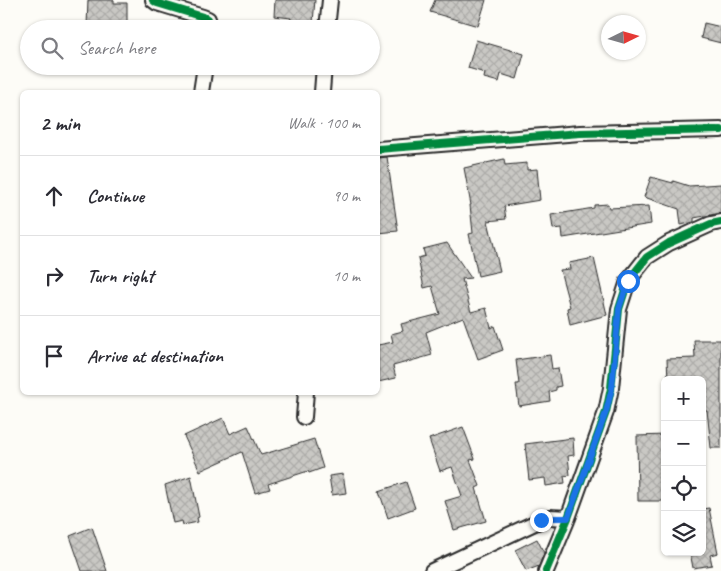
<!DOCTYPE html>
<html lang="en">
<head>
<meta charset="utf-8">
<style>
  body { margin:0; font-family:Caveat,sans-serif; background:#f7f7f7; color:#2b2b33 }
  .controls { position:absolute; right:15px; bottom:15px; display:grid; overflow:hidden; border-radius:8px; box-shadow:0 1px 4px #0004 }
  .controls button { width:45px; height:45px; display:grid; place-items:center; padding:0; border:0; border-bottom:1px solid #e1e1e2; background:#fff; color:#2b2b33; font:25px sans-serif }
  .compass { position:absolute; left:601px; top:15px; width:45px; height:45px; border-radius:50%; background:#fff; box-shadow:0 1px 4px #0004; rotate:85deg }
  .stop { position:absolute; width:15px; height:15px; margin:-11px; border:4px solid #1a73e8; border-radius:50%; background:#fff }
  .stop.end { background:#1a73e8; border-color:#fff; box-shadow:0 1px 5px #0008 }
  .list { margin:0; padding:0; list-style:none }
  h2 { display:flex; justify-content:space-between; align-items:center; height:65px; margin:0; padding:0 20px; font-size:21px }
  h2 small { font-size:16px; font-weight:400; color:#7c7c81 }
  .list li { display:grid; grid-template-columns:32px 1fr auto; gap:15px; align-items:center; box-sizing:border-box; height:80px; padding:0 20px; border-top:1px solid #e1e1e2 }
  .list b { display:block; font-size:19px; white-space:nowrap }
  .list em { font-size:16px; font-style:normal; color:#7c7c81 }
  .icon { flex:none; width:28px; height:28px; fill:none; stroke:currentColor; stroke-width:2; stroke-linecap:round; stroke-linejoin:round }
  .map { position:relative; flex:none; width:721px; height:571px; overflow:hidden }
  .search { position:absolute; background:#fff; box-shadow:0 1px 4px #0004; left:20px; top:20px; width:360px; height:55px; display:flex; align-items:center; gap:12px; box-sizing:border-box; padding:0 18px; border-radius:28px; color:#7c7c81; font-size:19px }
  .panel { position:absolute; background:#fff; box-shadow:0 1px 4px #0004; left:20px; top:90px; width:360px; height:305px; border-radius:8px }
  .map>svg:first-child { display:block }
  .building { fill:url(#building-cross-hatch); stroke:#2b2b2b }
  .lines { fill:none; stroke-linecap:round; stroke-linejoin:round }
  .minor-casing { stroke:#2b2b2b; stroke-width:18 }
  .minor { stroke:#fdfcf7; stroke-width:14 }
  .cycleway-casing { stroke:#fdfcf7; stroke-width:11 }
  .cycleway { stroke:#00873e; stroke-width:8 }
  .route { stroke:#1a73e8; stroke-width:6 }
</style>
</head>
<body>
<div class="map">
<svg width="721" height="571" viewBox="0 0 721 571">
  <defs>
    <pattern id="building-cross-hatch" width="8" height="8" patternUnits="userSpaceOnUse" patternTransform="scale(1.25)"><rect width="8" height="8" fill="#c9c8c4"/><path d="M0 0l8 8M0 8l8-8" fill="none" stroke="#adaca9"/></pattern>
  </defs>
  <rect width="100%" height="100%" fill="#fdfcf7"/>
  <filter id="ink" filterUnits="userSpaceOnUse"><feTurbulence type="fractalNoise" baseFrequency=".02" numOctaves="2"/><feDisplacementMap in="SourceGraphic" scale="10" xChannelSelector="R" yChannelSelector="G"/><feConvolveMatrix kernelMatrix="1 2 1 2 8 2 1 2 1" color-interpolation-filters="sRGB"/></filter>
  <g filter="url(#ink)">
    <path class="building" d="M88,0H114V3H127V29H91V26H87Z
      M275,0H315L313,22L290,20L291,18L274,16Z
      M435,0H486L478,26L430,12Z
      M704,23L721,27V43L701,38Z
      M476,40L524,54L517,79L501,74L499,82L484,78L485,73L468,68Z
      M387,157L398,231L378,233V158Z
      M504,159L505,165L527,163V170L537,169L540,200L504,206L506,219L488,221L500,271L478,276L469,234L473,233L470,205H471L464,168Z
      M651,177L673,183V181L689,186L721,184V213L694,218V222L681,225L679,209L644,197Z
      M608,204L609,208L649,206L651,224L563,238L562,228L553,229L551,215L594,208V205Z
      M447,243L471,278L462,279L471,312L486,308L491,328L495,326L503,350L478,359L463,317L426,332L432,355L393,366L396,378L378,382V345L393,342L391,334L403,331L401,324L440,314L432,286L424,288L418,258L425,256L423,249Z
      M594,258L607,315L570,325L567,308L570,307L560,270L570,269L569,263Z
      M694,340H721V448H711L707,410H702V380H668L667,359L695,358Z
      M550,355L552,369L558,368L561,386L556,387V390L549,392L550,401L519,406L516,384H519L516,360Z
      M223,418L230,434L248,426L261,455L314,439L323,468L309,473L308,471L268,484L270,489L255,493L242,452L200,471L184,436Z
      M463,427L475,459L470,460L480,486L476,488L486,521L454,530L445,501L462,496L452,467L440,471L429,439Z
      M665,435V501H638L637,436Z
      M573,438L574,455L568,456L570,475L564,476L565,483L546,486L545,478L529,480L525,444Z
      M343,474L346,493L332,495L329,476Z
      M191,476L199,517L197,518L198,522L183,525L182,521L173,523L165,485Z
      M406,482L415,508L388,518L379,491Z
      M709,508L718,553L710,555L712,565L693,568L690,552H702V509Z
      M92,527L107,571H82L70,536Z
      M537,539L544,553L539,566L526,571L515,550Z"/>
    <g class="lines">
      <g class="minor-casing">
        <path id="minor" d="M153,0L157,3L203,17L208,19L211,29
          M327,29L330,0
          M201,92L205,66
          M322,92L324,66
          M378,149L580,133L721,130
          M304,417L306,392
          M432,571L541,520L550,517L568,518
          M546,571L568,518L606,412L611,388L619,309L628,281L647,257L669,243L711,224L721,222"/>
      </g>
      <use href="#minor" class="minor"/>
      <g class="cycleway-casing">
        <path id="cycleway" d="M153,0L157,3L203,17L208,19L211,29
          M378,149L580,133L721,130
          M546,571L568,518L606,412L611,388L619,309L628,281L647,257L669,243L711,224L721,222"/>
      </g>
      <use href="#cycleway" class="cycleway"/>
    </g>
  </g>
  <g class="lines" filter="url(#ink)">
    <path class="route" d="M541,520L550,518H568L606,412L612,388L619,309L628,281"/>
  </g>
</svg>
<div class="controls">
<button>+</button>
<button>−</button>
<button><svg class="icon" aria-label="locate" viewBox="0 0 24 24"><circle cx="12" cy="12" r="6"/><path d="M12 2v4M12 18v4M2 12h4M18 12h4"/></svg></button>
<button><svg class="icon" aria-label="layers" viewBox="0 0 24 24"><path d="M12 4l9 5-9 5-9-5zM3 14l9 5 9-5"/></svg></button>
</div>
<svg class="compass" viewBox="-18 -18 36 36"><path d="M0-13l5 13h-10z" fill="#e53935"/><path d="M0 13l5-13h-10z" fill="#7c7c81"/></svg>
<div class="stop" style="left:628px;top:281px"></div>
<div class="stop end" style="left:541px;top:520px"></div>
<div class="search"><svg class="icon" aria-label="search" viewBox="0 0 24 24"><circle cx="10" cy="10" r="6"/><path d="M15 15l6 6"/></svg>Search here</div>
<section class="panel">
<h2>2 min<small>Walk · 100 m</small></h2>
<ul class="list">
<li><svg class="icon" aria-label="ahead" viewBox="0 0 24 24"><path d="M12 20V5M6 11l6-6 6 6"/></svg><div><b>Continue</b></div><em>90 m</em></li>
<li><svg class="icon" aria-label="right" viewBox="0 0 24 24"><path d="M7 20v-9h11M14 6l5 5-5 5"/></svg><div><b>Turn right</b></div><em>10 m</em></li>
<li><svg class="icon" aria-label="arrive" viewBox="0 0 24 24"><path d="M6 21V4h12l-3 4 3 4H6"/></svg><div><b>Arrive at destination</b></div></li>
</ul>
</section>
</div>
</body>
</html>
